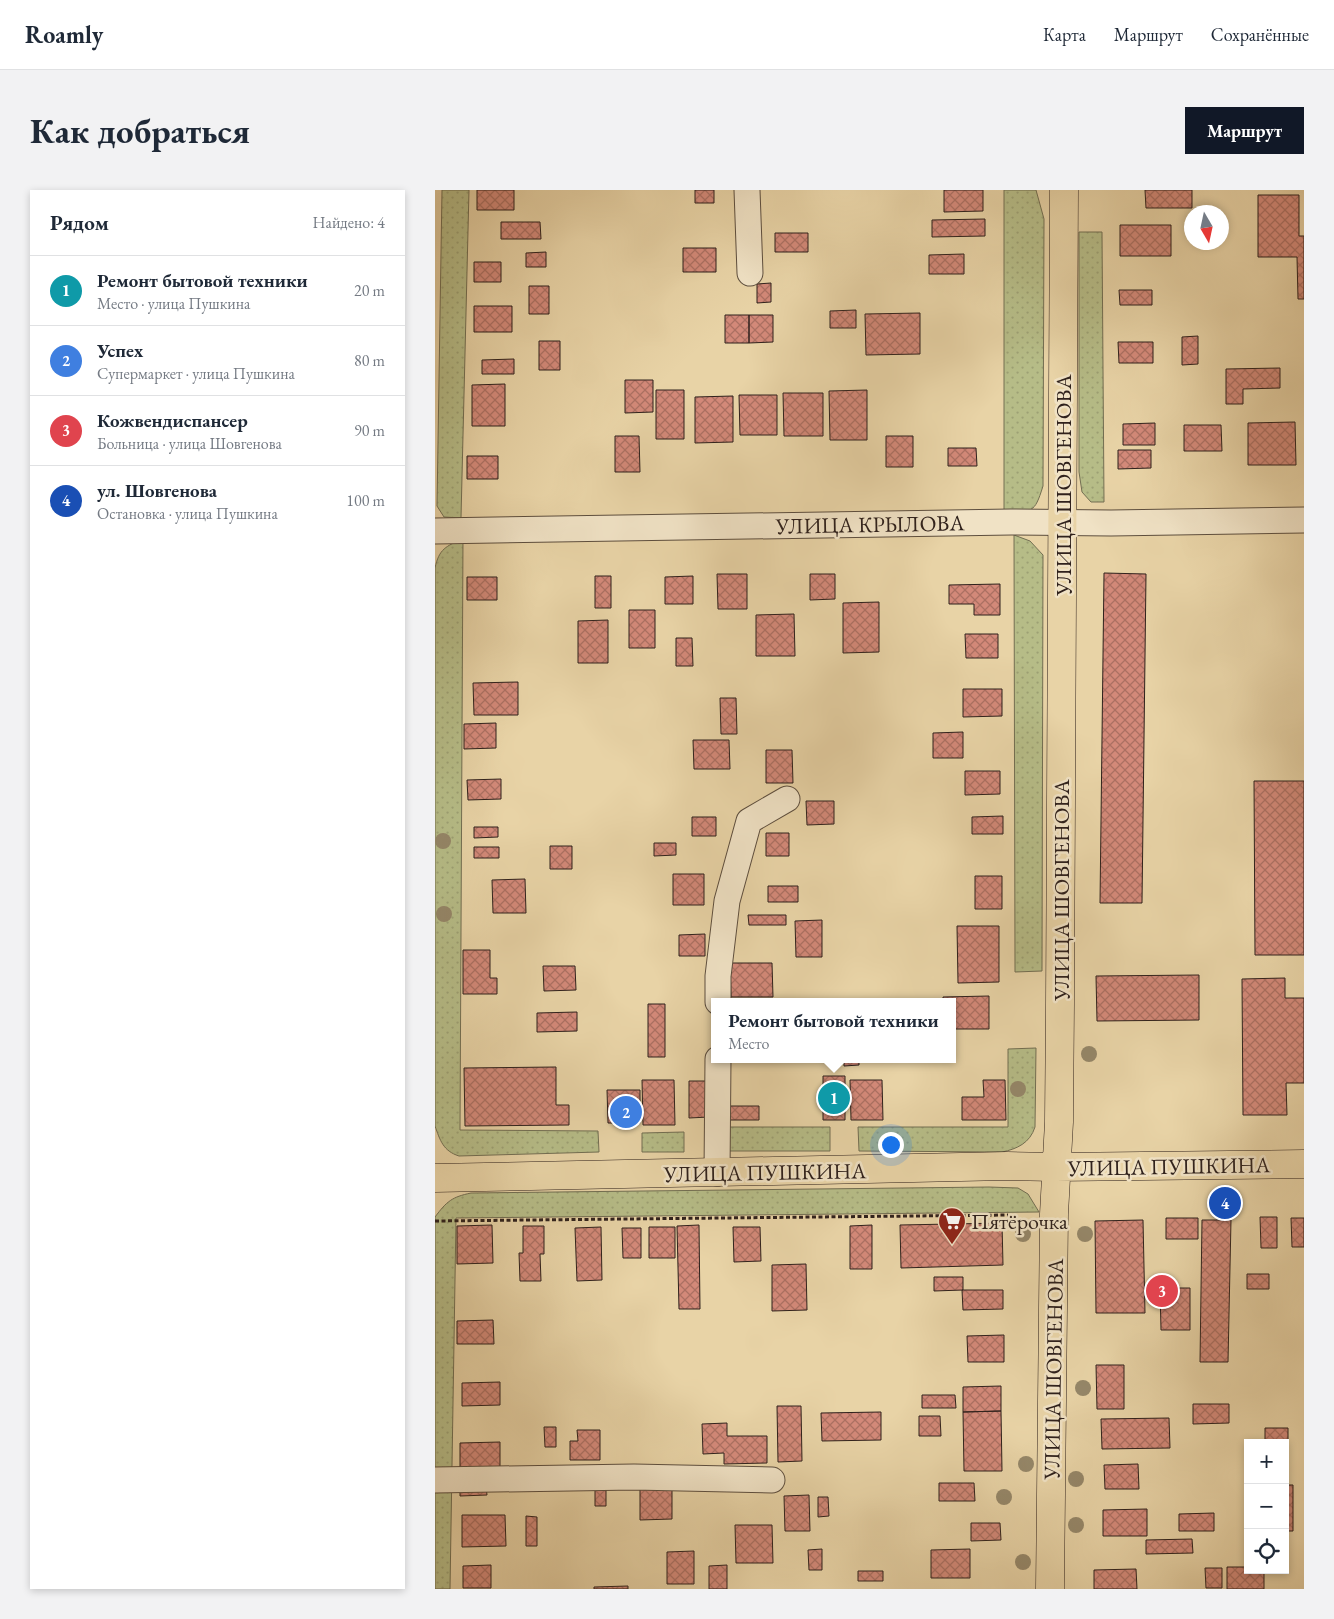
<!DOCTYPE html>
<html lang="ru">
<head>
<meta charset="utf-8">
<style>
  body { margin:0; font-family:"EB Garamond",serif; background:#f2f2f3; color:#1f2937 }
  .controls { position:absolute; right:15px; bottom:15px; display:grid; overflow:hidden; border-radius:0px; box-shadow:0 2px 8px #0003 }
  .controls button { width:45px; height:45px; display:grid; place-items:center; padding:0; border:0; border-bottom:1px solid #e0e1e3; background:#fff; color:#1f2937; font:25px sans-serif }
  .compass { position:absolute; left:749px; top:15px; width:45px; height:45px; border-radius:50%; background:#fff; box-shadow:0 2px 8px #0003; rotate:171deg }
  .you { position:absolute; left:455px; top:954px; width:18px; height:18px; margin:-12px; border:4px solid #fff; border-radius:50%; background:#1a73e8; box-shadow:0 0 0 8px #1a73e833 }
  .badge { display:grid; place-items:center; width:32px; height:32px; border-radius:50%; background:#111827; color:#fff; font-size:16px; font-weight:700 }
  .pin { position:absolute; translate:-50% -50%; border:2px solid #fff; box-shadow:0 1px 5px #0006 }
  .popup { position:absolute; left:276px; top:808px; width:245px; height:65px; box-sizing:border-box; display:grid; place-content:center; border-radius:0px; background:#fff; filter:drop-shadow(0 1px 4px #0005); font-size:16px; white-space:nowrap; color:#747a83 }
  .popup b { font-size:19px; color:#1f2937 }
  .popup::after { content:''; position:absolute; left:50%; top:100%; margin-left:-10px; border:10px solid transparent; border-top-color:#fff }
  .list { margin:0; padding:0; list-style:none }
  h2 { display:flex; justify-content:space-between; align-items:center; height:65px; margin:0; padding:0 20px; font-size:21px }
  h2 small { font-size:16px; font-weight:400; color:#747a83 }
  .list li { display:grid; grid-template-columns:32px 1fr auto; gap:15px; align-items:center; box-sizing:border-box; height:70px; padding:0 20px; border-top:1px solid #e0e1e3 }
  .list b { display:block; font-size:19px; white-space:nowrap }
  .list p { margin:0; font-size:16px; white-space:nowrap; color:#747a83 }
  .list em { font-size:16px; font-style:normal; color:#747a83 }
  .icon { flex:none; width:28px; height:28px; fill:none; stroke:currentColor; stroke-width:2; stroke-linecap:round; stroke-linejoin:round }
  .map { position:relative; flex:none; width:869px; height:1399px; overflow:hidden; border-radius:0px }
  header { display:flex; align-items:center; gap:30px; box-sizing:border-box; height:70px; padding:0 25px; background:#fff; border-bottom:1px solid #e0e1e3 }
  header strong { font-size:24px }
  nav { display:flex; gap:28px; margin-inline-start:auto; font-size:18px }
  .intro { display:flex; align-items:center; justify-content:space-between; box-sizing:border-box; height:120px; padding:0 30px }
  h1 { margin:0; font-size:35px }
  .button { padding:12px 22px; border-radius:0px; background:#111827; color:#fff; font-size:18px; font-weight:700 }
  main { display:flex; gap:30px; padding:0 30px }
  aside { flex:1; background:#fff; border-radius:0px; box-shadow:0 2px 8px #0003 }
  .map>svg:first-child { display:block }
  .grass { fill:url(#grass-dots); stroke:#726e52 }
  .building { fill:url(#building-cross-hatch); stroke:#2f211c }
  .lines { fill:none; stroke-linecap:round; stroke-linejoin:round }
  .minor-casing { stroke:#5d4e3e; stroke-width:27 }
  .major-casing { stroke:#2f211c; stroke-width:29 }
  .path { stroke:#2f211c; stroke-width:3; stroke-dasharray:4 2.5; stroke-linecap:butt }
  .minor { stroke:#f0e2c5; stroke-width:25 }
  .major { stroke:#e8d3a6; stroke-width:28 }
  .tree { fill:#958769 }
  .labels { text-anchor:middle; stroke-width:5; stroke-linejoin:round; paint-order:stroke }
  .street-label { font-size:22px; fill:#2f211c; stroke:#f0e2c5 }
  .poi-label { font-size:22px; fill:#2f211c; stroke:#f0e2c5; text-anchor:start }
</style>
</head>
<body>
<header>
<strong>Roamly</strong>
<nav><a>Карта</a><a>Маршрут</a><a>Сохранённые</a></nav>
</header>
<div class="intro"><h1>Как добраться</h1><a class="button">Маршрут</a></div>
<main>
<aside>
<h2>Рядом<small>Найдено: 4</small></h2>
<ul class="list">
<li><span class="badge" style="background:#0f9aa8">1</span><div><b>Ремонт бытовой техники</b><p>Место · улица Пушкина</p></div><em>20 m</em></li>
<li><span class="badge" style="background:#3f7fe0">2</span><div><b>Успех</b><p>Супермаркет · улица Пушкина</p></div><em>80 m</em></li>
<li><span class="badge" style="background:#e0444e">3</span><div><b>Кожвендиспансер</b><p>Больница · улица Шовгенова</p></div><em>90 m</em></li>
<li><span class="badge" style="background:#1a4fb4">4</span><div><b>ул. Шовгенова</b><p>Остановка · улица Пушкина</p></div><em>100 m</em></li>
</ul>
</aside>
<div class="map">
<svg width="869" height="1399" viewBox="0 0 869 1399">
  <defs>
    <pattern id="grass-dots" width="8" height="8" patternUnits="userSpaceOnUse" patternTransform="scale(1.25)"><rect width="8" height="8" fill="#b6bc87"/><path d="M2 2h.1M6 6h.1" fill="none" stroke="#9da174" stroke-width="1.8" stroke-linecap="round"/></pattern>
    <pattern id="building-cross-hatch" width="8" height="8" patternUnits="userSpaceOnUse" patternTransform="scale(1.25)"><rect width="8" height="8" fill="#d38979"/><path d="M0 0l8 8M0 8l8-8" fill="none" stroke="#ac7062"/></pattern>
  </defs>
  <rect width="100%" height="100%" fill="#e8d3a6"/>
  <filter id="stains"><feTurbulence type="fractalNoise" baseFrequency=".004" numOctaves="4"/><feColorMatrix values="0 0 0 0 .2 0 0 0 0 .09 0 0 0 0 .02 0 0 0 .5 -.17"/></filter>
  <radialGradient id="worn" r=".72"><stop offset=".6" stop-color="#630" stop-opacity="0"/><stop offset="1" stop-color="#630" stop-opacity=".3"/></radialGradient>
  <path class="grass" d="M7,0H34L26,328L9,327L2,316Z
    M569,0H601L609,29L608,296C599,325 598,320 569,323Z
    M644,42H667L669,312H656L647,302L644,282Z
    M579,345L595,351L608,365L607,781L580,782Z
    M28,349L25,940L163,941L164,962L24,966C8,961 5,950 0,936V378C4,359 11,356 28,349Z
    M601,858L600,937C595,953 582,959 567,962L424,961L423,937H573V859Z
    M288,937H395V961H289Z
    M249,942V962H207V943Z
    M554,997L583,998L593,1004L604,1022L21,1028L15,1399H0V1027C12,1011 17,1007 36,1003Z"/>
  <path class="building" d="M42,0H79V20H42Z
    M260,0H279V13H260Z
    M509,0H548V21L509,22Z
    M710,0H757V18H711Z
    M823,5H864V46H869V109H863L862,67H823Z
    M550,29V46L497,47V30Z
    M66,32H105L106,49H66Z
    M685,35H736V66H685Z
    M340,43H373V62H340Z
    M248,58H281V82H248Z
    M111,62V77H91V63Z
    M529,64V84H494V65Z
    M39,72H66V92H39Z
    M336,93V112L322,113V94Z
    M94,96H114V124H94Z
    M684,100H717V115H685Z
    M39,116H77V142H39Z
    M421,120V138H395V121Z
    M485,123V164L431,165L430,124Z
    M290,125H314V153H290Z
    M314,125H338V152L314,153Z
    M763,146V174L747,175V147Z
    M104,151H125V180H104Z
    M683,152H718V173H684Z
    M79,169V184H47V170Z
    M845,178V198L808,199V214H791V179Z
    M190,190H218V222L190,223Z
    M70,194V236H37V195Z
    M221,200H249V249H221Z
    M432,200V250H395L394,201Z
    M348,203H388V246H349Z
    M304,205H342V245H305Z
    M298,206V252L260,253V207Z
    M860,232L861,275H813V233Z
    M720,233V255H688V234Z
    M749,235H786L787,261H749Z
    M180,246H204L205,282H180Z
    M451,246H478V277H451Z
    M513,258H541L542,276H513Z
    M683,260H716V278L683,279Z
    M32,266H63V289H32Z
    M669,383L711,384L707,713H665Z
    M282,384H312V419H283Z
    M375,384H400V409L375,410Z
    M160,386H176V418H160Z
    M258,386V414H230V387Z
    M32,387H62V410H32Z
    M565,394V425H539V414H514V395Z
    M444,412V462L408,463V413Z
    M194,420H220V458H194Z
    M359,424L360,466H321V425Z
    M173,430V473H143V431Z
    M530,444H563V468H531Z
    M241,448H257L258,476H241Z
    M83,492V525H39L38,493Z
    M528,499H567V526L528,527Z
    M285,508H301L302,544H286Z
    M61,533V558L29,559V534Z
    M528,542V568H498V543Z
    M258,550H294L295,579H259Z
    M331,560H357L358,593H331Z
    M530,581H565V604L530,605Z
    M66,589V609L33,610L32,590Z
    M819,591H869V765H820Z
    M371,611H399V634L372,635Z
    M568,626V644H537V627Z
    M257,627H281V646H257Z
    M39,637H63V647L39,648Z
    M331,643H354V666H331Z
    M219,653H241V665L219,666Z
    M115,656H137V679H115Z
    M39,657H64V668H39Z
    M238,684H269V715H238Z
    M540,686H567V719H540Z
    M90,689L91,723H58L57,690Z
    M333,696H363V712H333Z
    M313,725H351V735H314Z
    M387,730V767H361L360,731Z
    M522,736H564V792L523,793Z
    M270,744V766H244V745Z
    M28,760H55V788H62V804H28Z
    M295,773H337L338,807H296Z
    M108,776H140L141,800L109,801Z
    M764,785V830L662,831L661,786Z
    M850,788V808H869V893H851L852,925H808L807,789Z
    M554,806V839H518V812H508V807Z
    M213,814H230V867H213Z
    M142,822V841L102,842V823Z
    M409,869H424V875L409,876Z
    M121,877V915H134V935L30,936L29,878Z
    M388,886H410V930H388Z
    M207,890H239L240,935H208Z
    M415,890H447L448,930H416Z
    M548,890H570L571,930H527V907H549Z
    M254,891H274V927L254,928Z
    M172,900H205V933H173Z
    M288,916H324V930H288Z
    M805,1008V1017L780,1018L779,1009Z
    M825,1027H842V1058H826Z
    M731,1028H763V1049H731Z
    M856,1028H869V1057H857Z
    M708,1030L710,1123H661L660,1031Z
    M767,1030H796L793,1172H765Z
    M567,1033L568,1075L466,1078L465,1035Z
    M57,1035L58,1073L22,1074V1036Z
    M264,1035L265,1119H244L242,1036Z
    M437,1035V1079H415V1036Z
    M88,1036H109V1064H105L106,1091H85L84,1063H88Z
    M166,1037L167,1090L142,1091L140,1038Z
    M214,1037H240V1068H214Z
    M298,1037H325L326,1071L299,1072Z
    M187,1038H206V1068H188Z
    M371,1074L372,1120L337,1121V1075Z
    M812,1084H834V1099H812Z
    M499,1087H528V1100L499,1101Z
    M725,1098H755V1140H726Z
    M527,1100H568V1119L528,1120Z
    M58,1130L59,1154H22V1131Z
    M569,1145V1172H533L532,1146Z
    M661,1175H689V1219H662Z
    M65,1192V1215L27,1216V1193Z
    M566,1196V1221L528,1222V1197Z
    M487,1205H520L521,1218H487Z
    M758,1214H794V1233L758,1234Z
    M342,1216H366L367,1271L343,1272Z
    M566,1221L567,1281H529L528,1222Z
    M446,1222V1250L387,1251L386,1223Z
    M484,1226H505L506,1246H484Z
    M734,1228L735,1258L667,1259L666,1229Z
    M292,1233V1246H332V1273L289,1274V1263L268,1264L267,1234Z
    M109,1237H121V1257H110Z
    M830,1238H853V1275H850V1253H830Z
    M142,1240H165V1270H135V1251H143Z
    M65,1252V1279L25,1280V1253Z
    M703,1274L704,1299H670L669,1275Z
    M504,1293H539L540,1311H504Z
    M160,1294H171V1316H160Z
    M850,1295H858V1341H850Z
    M51,1296L52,1305L25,1306V1297Z
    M205,1298H237V1329L205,1330Z
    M374,1305L375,1341H350L349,1306Z
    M383,1307H393L394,1326L383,1327Z
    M712,1319V1346H668V1320Z
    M779,1323V1341H744V1324Z
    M27,1325H70L71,1356L27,1357Z
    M91,1326L102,1327V1356H91Z
    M536,1333H565L566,1350L536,1351Z
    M300,1335H337L338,1373H301Z
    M757,1349L758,1363L711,1364V1350Z
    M387,1359V1380H374L373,1360Z
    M535,1359V1388H496V1360Z
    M259,1361V1394H232V1362Z
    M56,1375V1398H28V1376Z
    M292,1375V1399H274V1376Z
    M792,1377H813V1380H829V1399H792Z
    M770,1378H787V1398H771Z
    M701,1379L702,1399H659V1380Z
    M423,1381H448V1391H423Z
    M193,1396V1399H159V1397Z"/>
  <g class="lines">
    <g class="minor-casing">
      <path id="minor" d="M312,0L315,83
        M0,341L576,332L676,333L869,330
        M283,812V786L292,711L314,631L352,609
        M282,983L283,869
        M0,1290L199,1287L337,1290"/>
    </g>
    <g class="major-casing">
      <path id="major" d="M0,988L572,976L621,977L869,974
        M615,1399L619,1024L624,932L625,814L629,0"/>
    </g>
    <path class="path" d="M0,1031L573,1025"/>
    <use href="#minor" class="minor"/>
    <use href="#major" class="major"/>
  </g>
  <g class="tree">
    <circle cx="8" cy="651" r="8"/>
    <circle cx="9" cy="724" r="8"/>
    <circle cx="654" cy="864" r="8"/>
    <circle cx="583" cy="899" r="8"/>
    <circle cx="588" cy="1044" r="8"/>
    <circle cx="650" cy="1044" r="8"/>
    <circle cx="648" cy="1198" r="8"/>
    <circle cx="591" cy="1274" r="8"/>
    <circle cx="641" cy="1289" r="8"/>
    <circle cx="569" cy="1307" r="8"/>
    <circle cx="641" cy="1335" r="8"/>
    <circle cx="588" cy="1372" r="8"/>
  </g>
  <defs>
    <g id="supermarket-pin" transform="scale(1.4375)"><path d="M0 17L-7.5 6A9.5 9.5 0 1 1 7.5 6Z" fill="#8f2418" stroke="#f0e2c5"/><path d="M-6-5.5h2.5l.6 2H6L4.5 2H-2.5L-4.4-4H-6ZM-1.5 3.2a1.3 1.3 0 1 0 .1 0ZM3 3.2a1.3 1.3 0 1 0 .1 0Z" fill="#fff"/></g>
  </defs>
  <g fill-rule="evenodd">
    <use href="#supermarket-pin" x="517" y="1031"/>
  </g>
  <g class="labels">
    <g class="street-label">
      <text transform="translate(628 295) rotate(-90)" y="8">УЛИЦА ШОВГЕНОВА</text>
      <text transform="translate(435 334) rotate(-1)" y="8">УЛИЦА КРЫЛОВА</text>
      <text transform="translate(626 700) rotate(-90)" y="8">УЛИЦА ШОВГЕНОВА</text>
      <text transform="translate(734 976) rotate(-1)" y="8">УЛИЦА ПУШКИНА</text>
      <text transform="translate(330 982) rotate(-1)" y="8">УЛИЦА ПУШКИНА</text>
      <text transform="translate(618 1179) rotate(-89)" y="8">УЛИЦА ШОВГЕНОВА</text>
    </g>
    <g class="poi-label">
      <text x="536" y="1039">Пятёрочка</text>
    </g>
  </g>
  <rect width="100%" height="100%" filter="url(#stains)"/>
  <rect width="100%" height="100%" fill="url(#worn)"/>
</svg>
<div class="controls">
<button>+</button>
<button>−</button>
<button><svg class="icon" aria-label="locate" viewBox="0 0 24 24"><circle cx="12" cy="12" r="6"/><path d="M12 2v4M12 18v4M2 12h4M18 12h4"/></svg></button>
</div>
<svg class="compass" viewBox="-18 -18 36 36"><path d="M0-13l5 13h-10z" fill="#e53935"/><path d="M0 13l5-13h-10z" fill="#747a83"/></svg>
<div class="you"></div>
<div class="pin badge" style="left:399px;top:908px;background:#0f9aa8">1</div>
<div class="popup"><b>Ремонт бытовой техники</b>Место</div>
<div class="pin badge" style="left:191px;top:922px;background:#3f7fe0">2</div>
<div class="pin badge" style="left:727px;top:1101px;background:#e0444e">3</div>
<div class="pin badge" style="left:790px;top:1013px;background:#1a4fb4">4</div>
</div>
</main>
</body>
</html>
